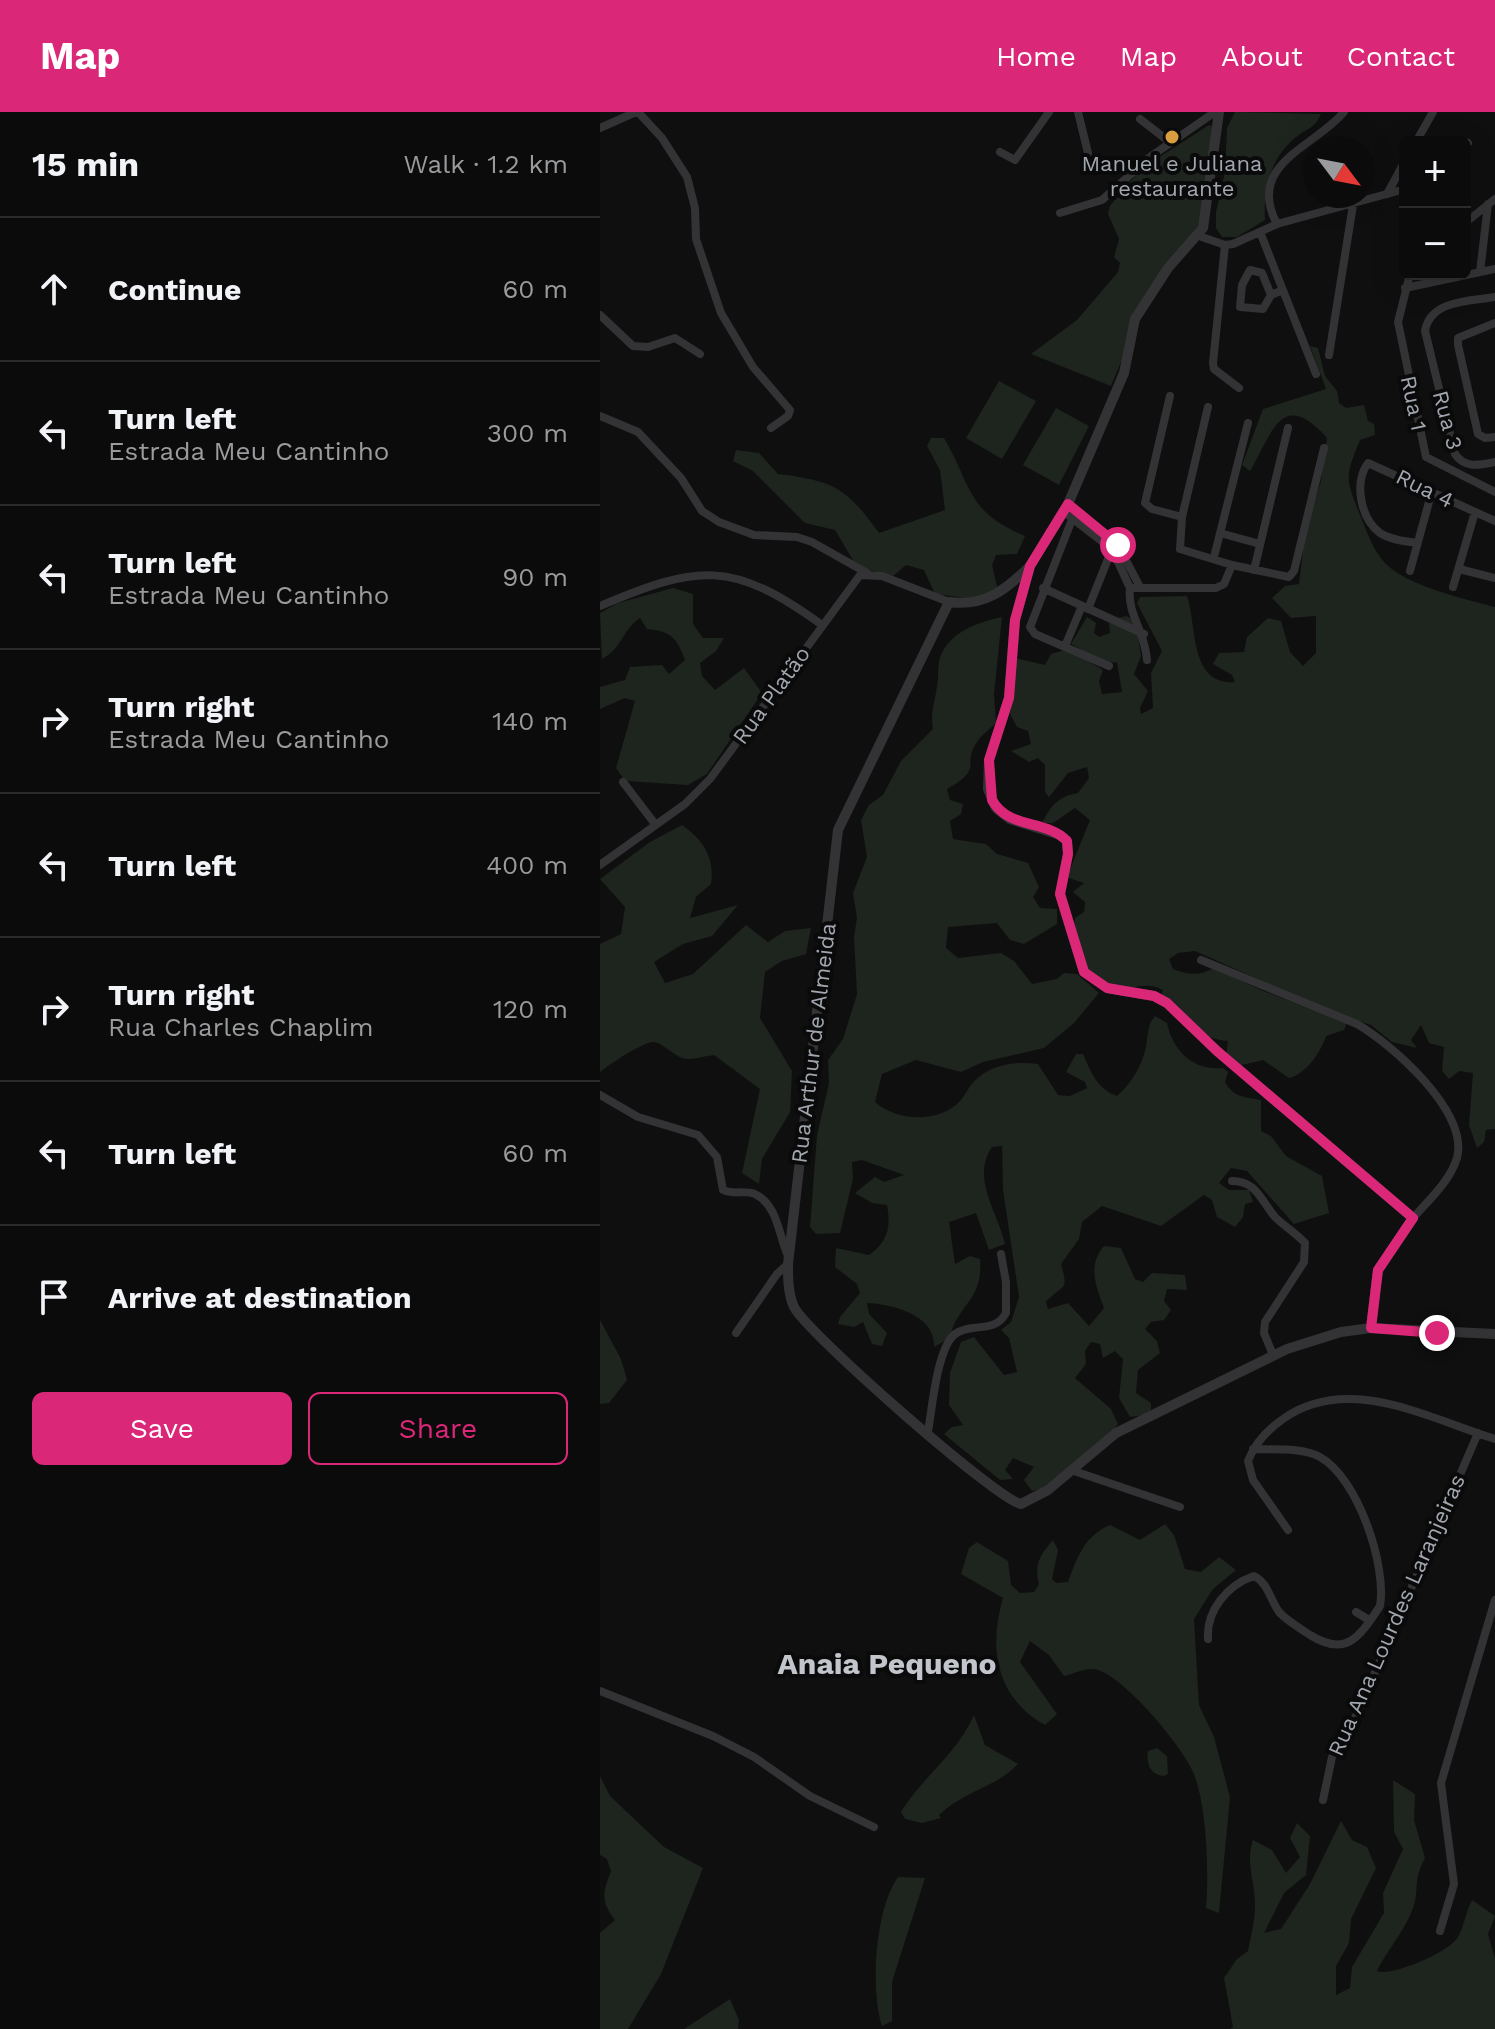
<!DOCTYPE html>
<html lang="en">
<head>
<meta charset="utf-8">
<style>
  body { margin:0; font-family:"Work Sans",sans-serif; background:#19191a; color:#f1f3f6 }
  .controls { position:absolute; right:24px; top:24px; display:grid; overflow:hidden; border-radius:12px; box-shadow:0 8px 32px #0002 }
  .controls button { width:72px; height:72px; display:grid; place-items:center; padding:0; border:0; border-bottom:2px solid #2b2b2d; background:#0b0b0c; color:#f1f3f6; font:40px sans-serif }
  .compass { position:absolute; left:703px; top:24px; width:72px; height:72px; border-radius:50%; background:#0b0b0c; box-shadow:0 8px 32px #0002; rotate:122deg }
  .stop { position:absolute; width:24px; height:24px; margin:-18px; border:6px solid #db2777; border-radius:50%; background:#fff }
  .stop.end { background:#db2777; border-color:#fff; box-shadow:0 2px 8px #0008 }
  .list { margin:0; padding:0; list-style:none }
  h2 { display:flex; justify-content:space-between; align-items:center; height:104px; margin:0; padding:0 32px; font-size:34px }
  h2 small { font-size:26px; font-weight:400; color:#9a9b9d }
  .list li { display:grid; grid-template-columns:52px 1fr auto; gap:24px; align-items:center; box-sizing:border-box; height:144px; padding:0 32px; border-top:2px solid #2b2b2d }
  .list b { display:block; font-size:30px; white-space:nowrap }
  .list p { margin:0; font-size:26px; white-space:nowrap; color:#9a9b9d }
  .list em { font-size:26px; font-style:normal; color:#9a9b9d }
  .actions { display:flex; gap:16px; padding:24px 32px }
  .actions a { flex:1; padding:18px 0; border:2px solid #db2777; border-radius:12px; text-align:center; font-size:28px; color:#db2777 }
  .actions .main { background:#db2777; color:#fff }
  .icon { flex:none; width:44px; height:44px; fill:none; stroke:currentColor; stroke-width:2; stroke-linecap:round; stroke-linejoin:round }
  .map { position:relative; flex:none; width:895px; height:1917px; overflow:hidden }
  header { display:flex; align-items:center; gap:48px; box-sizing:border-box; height:112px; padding:0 40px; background:#db2777; color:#fff }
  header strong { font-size:38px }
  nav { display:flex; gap:44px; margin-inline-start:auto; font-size:28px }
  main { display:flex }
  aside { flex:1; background:#0b0b0c }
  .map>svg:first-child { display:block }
  .green { fill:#1e241e }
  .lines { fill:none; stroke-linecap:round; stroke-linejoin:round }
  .minor { stroke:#333336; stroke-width:8 }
  .tertiary { stroke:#333336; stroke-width:10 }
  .route { stroke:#db2777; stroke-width:10 }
  .poi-dot { fill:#d89d3f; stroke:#0a0a0b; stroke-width:3 }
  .labels { text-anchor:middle; stroke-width:8; stroke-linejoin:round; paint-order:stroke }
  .poi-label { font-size:22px; fill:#a2a7af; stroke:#0a0a0b }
  .street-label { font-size:22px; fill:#a2a7af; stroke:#0a0a0b }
  .district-label { font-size:30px; font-weight:bold; fill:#c2c5cc; stroke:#0a0a0b }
</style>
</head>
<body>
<header>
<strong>Map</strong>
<nav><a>Home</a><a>Map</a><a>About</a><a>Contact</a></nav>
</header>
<main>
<aside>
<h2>15 min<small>Walk · 1.2 km</small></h2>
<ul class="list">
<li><svg class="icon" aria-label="ahead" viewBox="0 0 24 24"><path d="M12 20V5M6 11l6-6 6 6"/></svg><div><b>Continue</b></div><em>60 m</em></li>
<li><svg class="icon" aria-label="left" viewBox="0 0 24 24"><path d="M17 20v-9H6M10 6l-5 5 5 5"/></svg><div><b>Turn left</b><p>Estrada Meu Cantinho</p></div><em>300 m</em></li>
<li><svg class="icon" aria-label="left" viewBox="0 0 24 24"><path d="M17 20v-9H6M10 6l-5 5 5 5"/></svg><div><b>Turn left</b><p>Estrada Meu Cantinho</p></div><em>90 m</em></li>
<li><svg class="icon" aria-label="right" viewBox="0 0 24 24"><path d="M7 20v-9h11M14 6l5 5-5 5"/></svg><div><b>Turn right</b><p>Estrada Meu Cantinho</p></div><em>140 m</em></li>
<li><svg class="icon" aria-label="left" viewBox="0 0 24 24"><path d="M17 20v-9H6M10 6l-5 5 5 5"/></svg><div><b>Turn left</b></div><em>400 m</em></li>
<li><svg class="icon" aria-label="right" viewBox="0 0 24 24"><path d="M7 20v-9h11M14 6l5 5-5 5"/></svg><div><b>Turn right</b><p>Rua Charles Chaplim</p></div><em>120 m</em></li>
<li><svg class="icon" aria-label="left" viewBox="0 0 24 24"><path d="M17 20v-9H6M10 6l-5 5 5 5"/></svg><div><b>Turn left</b></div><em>60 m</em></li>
<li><svg class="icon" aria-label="arrive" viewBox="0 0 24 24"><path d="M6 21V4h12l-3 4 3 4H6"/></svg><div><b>Arrive at destination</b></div></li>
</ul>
<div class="actions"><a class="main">Save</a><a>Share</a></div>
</aside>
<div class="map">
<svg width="895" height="1917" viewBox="0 0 895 1917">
  <rect width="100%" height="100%" fill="#0f0f10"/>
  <path class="green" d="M635,0L721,2C716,15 709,16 699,23C671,43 663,77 665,108L637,125H622L616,116V100L625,60L627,16Z
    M609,13L613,14L604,98L595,122L554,170L511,274L431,242L477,208L518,160L520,151L514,145L519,127L508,102L510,94L541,57Z
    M710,234L718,236L725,264L737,279L739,291L746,296L764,293L768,309L774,312L775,323L760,328C745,365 745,365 760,403C767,420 773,439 786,452C808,474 865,487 895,495V1017L886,1018L884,1030L877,1036L869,1013L873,961L859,959L849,967L842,959L844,935L829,931L821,913L811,928L817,936L792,930L771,913L739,903L595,839L578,841L569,847L573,857C589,863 599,864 614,856L661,878L747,911L744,918L726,924C721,940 706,962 689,966L663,948L642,953L626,946L628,929C601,928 578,906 559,889L563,878C543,867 528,882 509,875C483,865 472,831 475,806L484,800L485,790L473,780L484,771L469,766V760L490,708L475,696L453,711H442C451,693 459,684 478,681L489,666L487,655L468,661L449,685L445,680V653L438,646L429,650L411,639L431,632L428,619L417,615L410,602L415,546L445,553L451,542L468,537L503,558L499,569L502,582L522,580L517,550L506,551L471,532L487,505L496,511L494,521L499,525L510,521L509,512L512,507L527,504L536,510L541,544L534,562L548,579L540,596L541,602L553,596L551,561L562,539L537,491L540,485L587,484C597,512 589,574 635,570L632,563L613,552L619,541L644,540L647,525L668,506L681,509L690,540L703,554L716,541V504L691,506L672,486L685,474L699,472L705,422L721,369L727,326C681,274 671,324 650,359L642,353L663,297L726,277Z
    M399,269L436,289L402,347L366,326Z
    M456,296L489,314L459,373L423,353Z
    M331,326H344C373,376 366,399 425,424L417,442L396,443L392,453L398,478L374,487L335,482L324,458L306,453L293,464L257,455L235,418L205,411L153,359L133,349L136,338L159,341L178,362C234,369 246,375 279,421L345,398L340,358L327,334Z
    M73,476L93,482V512L103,526H124L116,539L100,551L102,564L115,578L144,556L162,581L107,662L88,673L25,669L16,656L35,589L25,586L0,597V575L25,568L30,555L62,553L69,562L85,548C77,526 71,519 47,517L40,506C22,518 22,537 2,547L0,501L18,491Z
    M402,505L394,582L396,611C390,617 381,623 377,630C361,653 385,656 347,677L350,688L363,692L361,702L350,709L353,727L386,732L397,742L428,751L439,775L433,785L440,796L457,797V812L424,832L410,828L397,811L348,815L346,836L358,846L401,841L414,849L432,872L457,867L464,861L477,862L499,881L474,911L444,936L383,950L361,960L316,948L282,962L275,990C296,1009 339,1012 360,989C367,981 370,971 379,965C395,952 418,949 438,952L458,983L470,984L487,976L485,970L466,960L476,942H483C491,960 497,977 517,984C533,970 545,949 547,927C549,917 548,912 555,904L567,911C573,939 593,959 623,956L628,960L625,970C634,986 645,985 661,988V1019L671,1024L686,1044L722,1064L729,1101L694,1112L647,1059L631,1056L619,1071L629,1078H649L653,1090L645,1092L643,1105L635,1115L617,1105L612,1088L604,1083L561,1114L502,1094L482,1110L479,1127L461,1152C469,1181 464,1170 446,1190L448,1197L468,1191L489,1214L504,1196C496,1175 487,1153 504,1134L521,1136L535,1167L543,1170L552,1161L585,1163L587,1178L567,1177L564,1189L571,1198L564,1208L551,1210L545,1217L557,1229L560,1241L538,1258L536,1281L551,1291V1302L530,1305L519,1286L523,1247L515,1239L503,1246L500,1232L491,1230L485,1239L486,1252L475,1266L511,1297L518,1312C501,1337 462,1373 432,1379L424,1368L434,1355L413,1346L405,1358L413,1367L400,1368L344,1322L352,1315L363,1313L349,1293L350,1261L361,1230L374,1225L404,1263L417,1260L409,1226L401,1218L411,1210L419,1185L403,1078L402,1034L392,1035C371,1067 397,1098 405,1132L389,1138L376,1101L349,1110L355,1152L370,1144L380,1147C384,1189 356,1193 350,1226L334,1235C336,1203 292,1192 267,1191L269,1202L287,1221L282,1234L272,1232L263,1210L254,1215L238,1212L240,1205L260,1181L257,1172L235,1155L236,1136L269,1143C288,1130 291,1115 287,1093L272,1091L255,1081L275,1065L284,1070L304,1063L262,1048L252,1050L253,1067L240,1121L216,1122L210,1115L217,1023L229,971L228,948L243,927L257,882L254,825L257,806L253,781L267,745L261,708L269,693L283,683L301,649L333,617C330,600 335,591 337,574C339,565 337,552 341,543C351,519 379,510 402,505Z
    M82,713C103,728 115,745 111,772L96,785L90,806L138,793L112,824L83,832L54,850L65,871L93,862L146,813L168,830L185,819L211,816L206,842L182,849L165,860L160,906L192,959L190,1000L162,1047L159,1072L142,1061L160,977L114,943C104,944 91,949 82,946C72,942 64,932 54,930C46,928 8,953 0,960V832L21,822L25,795L0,767L50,730Z
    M0,1208L21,1247L27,1268L9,1291L0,1292Z
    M565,1412L574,1423L585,1457L601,1460L619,1445L636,1458L613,1477L594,1507L599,1593L614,1625L630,1685L619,1801L606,1796C609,1758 607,1697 594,1662C584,1636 522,1561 494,1557C486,1556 472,1562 464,1564L449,1543L430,1529L420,1550L457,1602L445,1613C396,1586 388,1536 403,1486L361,1462L369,1436L377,1430L408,1449L411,1473L420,1481L434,1480L439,1472C434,1452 440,1443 453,1428L458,1438L452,1467L456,1471L468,1470C477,1446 484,1424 510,1413L540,1428Z
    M374,1603L385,1633L418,1652C397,1675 362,1680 339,1703L341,1706L322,1711L305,1707L301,1700C323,1664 357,1642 374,1603Z
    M557,1636L567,1644L568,1662L564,1664C550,1663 546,1651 548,1639Z
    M0,1664L10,1684L64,1735L103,1756L61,1862L28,1917H0V1821L15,1808C0,1789 3,1780 11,1759L7,1747L0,1743Z
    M793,1668L815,1682L814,1708L825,1746C812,1770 820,1776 813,1796C805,1819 787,1838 777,1859C792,1865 851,1839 858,1825C864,1814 866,1800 872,1788L895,1804L888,1822L895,1847V1917H630L633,1915L624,1866L637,1847L648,1839C651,1824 655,1808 655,1793C655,1770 645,1749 653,1728L672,1738L686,1761L700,1745L690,1726L697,1711L710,1724L706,1763L684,1781L664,1821L681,1817L710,1772L741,1709L752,1728L767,1735L776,1756L751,1807L749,1831L736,1854V1883L750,1876L752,1855L784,1801L783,1781L803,1737L794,1720Z
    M298,1765L325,1766L292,1870V1909L282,1914C270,1878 275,1797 298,1765Z
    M130,1887L139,1908L138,1917H84Z"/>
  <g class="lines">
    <path class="minor" d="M38,0L62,26L87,65L95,96L96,127L121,201L153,255L190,298L188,304L171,316
      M478,0L488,41
      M540,7L571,31
      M0,16L36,0
      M816,30L833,0
      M865,34L868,31
      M400,40L415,48L449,0
      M787,82L805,49
      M460,101L502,88L550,45L615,0
      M865,111L895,87
      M677,112C645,52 715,35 744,0
      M660,120L716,262
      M599,124L625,133L633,132L677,112L805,77
      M625,133L613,251L614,257L639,276
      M880,160L888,92
      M810,162L798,210L826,345L895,380
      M805,176L895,157
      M671,183L662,161L650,158L642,173L640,195L663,197L671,183L683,178
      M895,185C870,189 830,188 825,219L855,342C865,357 880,353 895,350
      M0,203L33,234L48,235L75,226L100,242
      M895,211L858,226V233L878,322L885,326L895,325
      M729,243L753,93
      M570,284L545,391L552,397L582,405
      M608,295L582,405L580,437L632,453L689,465L694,459L724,336
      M0,304L38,320L81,366L102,399L119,410L154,423L197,425L212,430L267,461
      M468,392L518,433L540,475
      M464,400L512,437L530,476H616L624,472L632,453
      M473,405L430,515L435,522L509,554
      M620,421L660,432
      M817,431C805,429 790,428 780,421C760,406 754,370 768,351L895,409
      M615,441L648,311
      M859,457L895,466
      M654,458L688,316
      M810,459L832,379
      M853,475L875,400
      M443,476L544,522
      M530,476C527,503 545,518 547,548
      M0,494C99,452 132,448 222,513
      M488,497L512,437
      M465,534L482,494
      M23,670L55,712
      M0,753L85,692L110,667L260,463L282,464L349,490
      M601,848L757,912C793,933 869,1000 857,1046C850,1069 829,1088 813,1106
      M0,983L38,1005L98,1023L117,1045L123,1078C133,1083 144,1078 155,1082C178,1093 179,1125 188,1144
      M632,1069C657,1069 661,1089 675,1105C684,1114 696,1121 705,1131L704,1150L665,1210L664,1221L673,1243
      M136,1221L177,1162L188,1152
      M328,1320C332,1297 337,1236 355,1222C372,1210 395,1222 406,1201V1170L401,1142
      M471,1358L580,1395
      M688,1418L653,1368L648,1349C655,1331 667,1318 683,1307C748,1261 828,1306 895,1327
      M756,1500L769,1508
      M608,1527C606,1499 627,1473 654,1464C668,1471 670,1487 679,1500C687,1509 700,1516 710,1523C747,1546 760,1524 780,1494C787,1454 758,1366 720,1345C701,1335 673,1338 653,1337
      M0,1579L113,1624L154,1645L210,1684L274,1715
      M723,1688L732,1645L757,1602L878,1321
      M840,1819L854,1772L841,1671L895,1488"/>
    <path class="tertiary" d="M619,0L603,116L568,156L535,207L524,261L468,392L430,454L415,508L409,586L389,648L388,677L396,696L410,707L460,723L467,729L468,742L460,782L484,860L507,876L554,884L567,891L617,939L813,1106L778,1158L771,1216
      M430,454C406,478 384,495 349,490L238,718L188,1152C188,1166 188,1182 194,1195C206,1220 397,1388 421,1392L448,1378L516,1321L687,1237L741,1220L771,1216L895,1222"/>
  </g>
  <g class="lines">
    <path class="route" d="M518,433L468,392L430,454L415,508L409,586L389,648L392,688C409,718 446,707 467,729L468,742L460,782L484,860L507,876L554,884L567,891L617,939L813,1106L778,1158L771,1216L837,1221"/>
  </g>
  <circle class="poi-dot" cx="572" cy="25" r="8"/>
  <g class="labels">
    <g class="poi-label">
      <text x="572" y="59">Manuel e Juliana<tspan x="572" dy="25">restaurante</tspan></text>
    </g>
    <g class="street-label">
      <text transform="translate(814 291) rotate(78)" y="8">Rua 1</text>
      <text transform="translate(848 308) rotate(75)" y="8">Rua 3</text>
      <text transform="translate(825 376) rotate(26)" y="8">Rua 4</text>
      <text transform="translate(171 583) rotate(-54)" y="8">Rua Platão</text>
      <text transform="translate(213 931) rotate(-83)" y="8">Rua Arthur de Almeida</text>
      <text transform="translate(796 1503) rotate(-66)" y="8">Rua Ana Lourdes Laranjeiras</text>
    </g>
    <g class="district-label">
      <text x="287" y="1562">Anaia Pequeno</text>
    </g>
  </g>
</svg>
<div class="controls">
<button>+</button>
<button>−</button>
</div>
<svg class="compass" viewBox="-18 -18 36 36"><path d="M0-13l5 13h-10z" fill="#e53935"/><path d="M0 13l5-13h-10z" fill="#9a9b9d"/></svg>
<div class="stop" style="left:518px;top:433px"></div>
<div class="stop end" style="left:837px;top:1221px"></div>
</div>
</main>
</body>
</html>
